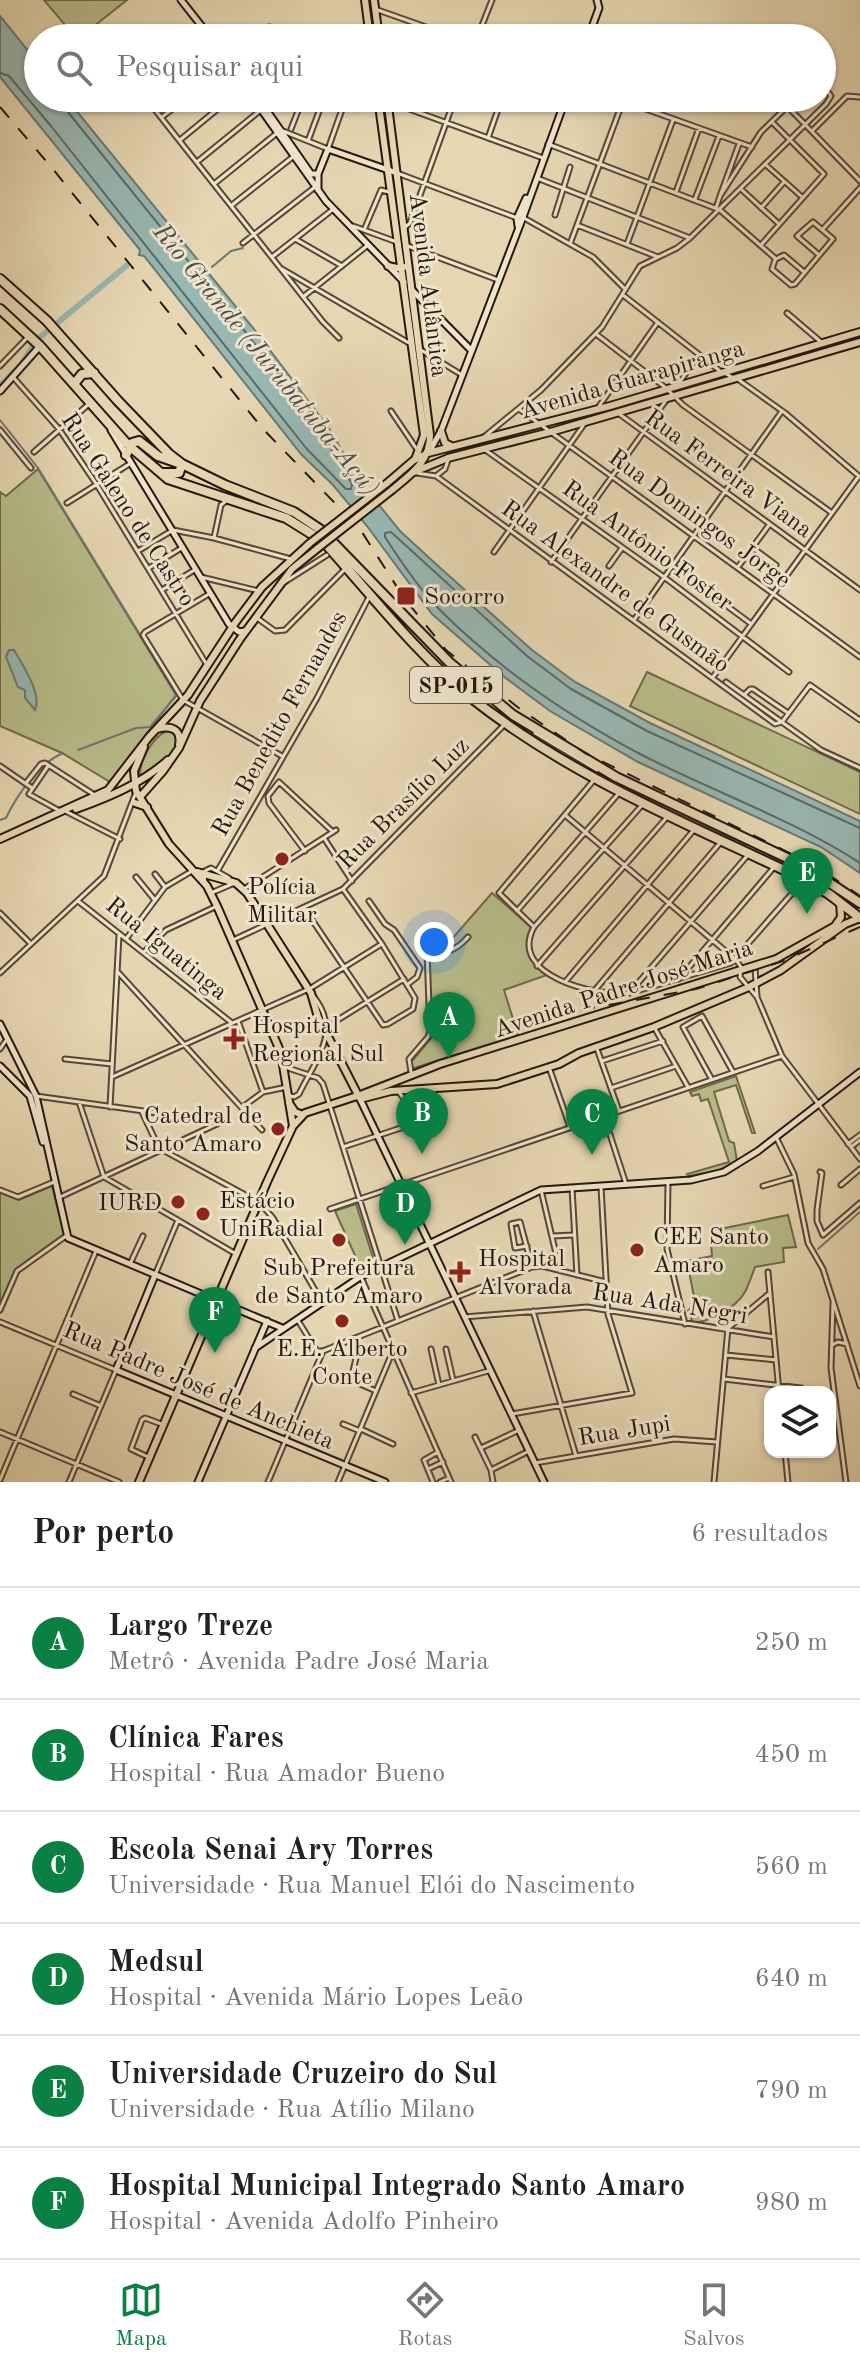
<!DOCTYPE html>
<html lang="pt">
<head>
<meta charset="utf-8">
<style>
  body { margin:0; font-family:"Old Standard TT",serif; background:#f6f6f6; color:#222 }
  .controls { position:absolute; right:24px; bottom:24px; display:grid; overflow:hidden; border-radius:16px; box-shadow:0 2px 6px #0004 }
  .controls button { width:72px; height:72px; display:grid; place-items:center; padding:0; border:0; border-bottom:2px solid #e0e0e0; background:#fff; color:#222; font:40px sans-serif }
  .you { position:absolute; left:434px; top:942px; width:28px; height:28px; margin:-20px; border:6px solid #fff; border-radius:50%; background:#1a73e8; box-shadow:0 0 0 12px #1a73e833 }
  .badge { display:grid; place-items:center; width:52px; height:52px; border-radius:50%; background:#0b8043; color:#fff; font-size:26px; font-weight:700 }
  .pin { position:absolute; translate:-50% -66px; filter:drop-shadow(0 2px 4px #0008) }
  .pin::after { content:''; position:absolute; top:42px; width:28px; height:24px; background:inherit; clip-path:polygon(0 0,100% 0,50% 100%) }
  .list { margin:0; padding:0; list-style:none }
  h2 { display:flex; justify-content:space-between; align-items:center; height:104px; margin:0; padding:0 32px; font-size:34px }
  h2 small { font-size:26px; font-weight:400; color:#767676 }
  .list li { display:grid; grid-template-columns:52px 1fr auto; gap:24px; align-items:center; box-sizing:border-box; height:112px; padding:0 32px; border-top:2px solid #e0e0e0 }
  .list b { display:block; font-size:30px; white-space:nowrap }
  .list p { margin:0; font-size:26px; white-space:nowrap; color:#767676 }
  .list em { font-size:26px; font-style:normal; color:#767676 }
  .icon { flex:none; width:44px; height:44px; fill:none; stroke:currentColor; stroke-width:2; stroke-linecap:round; stroke-linejoin:round }
  .map { position:relative; flex:none; width:860px; height:1482px; overflow:hidden }
  .search { position:absolute; background:#fff; box-shadow:0 2px 6px #0004; left:24px; right:24px; top:24px; height:88px; display:flex; align-items:center; gap:20px; box-sizing:border-box; padding:0 28px; border-radius:44px; color:#767676; font-size:30px }
  .sheet { height:776px; background:#fff }
  nav { display:flex; justify-content:space-around; align-items:center; box-sizing:border-box; height:112px; border-top:2px solid #e0e0e0; background:#fff; font-size:22px; color:#767676 }
  nav a { display:grid; justify-items:center; gap:4px }
  nav .on { color:#0b8043 }
  .map>svg:first-child { display:block }
  .green { fill:#b8bd8a; stroke:#6f6a4c; stroke-width:2 }
  .water { fill:#98b8b4; stroke:#6a7872; stroke-width:2 }
  .lines { fill:none; stroke-linecap:round; stroke-linejoin:round }
  .shore { stroke:#5f6862; stroke-width:2 }
  .stream { stroke:#6a7872; stroke-width:2 }
  .river { stroke:#98b8b4; stroke-width:6 }
  .street-casing { stroke:#564738; stroke-width:7 }
  .secondary-casing { stroke:#26170f; stroke-width:9 }
  .primary-casing { stroke:#26170f; stroke-width:10 }
  .highway-casing { stroke:#26170f; stroke-width:12 }
  .street { stroke:#efe5cd; stroke-width:3 }
  .secondary { stroke:#efe5cd; stroke-width:5 }
  .primary { stroke:#e6d7b2; stroke-width:6 }
  .highway { stroke:#e6d7b2; stroke-width:8 }
  .rail { stroke:#26170f; stroke-width:2; stroke-dasharray:14 14; stroke-linecap:butt }
  .primary-bridge-casing { stroke:#26170f; stroke-width:10; stroke-linecap:butt }
  .primary-bridge { stroke:#e6d7b2; stroke-width:6 }
  .poi-dot { fill:#8f2418; stroke:#efe5cd; stroke-width:3 }
  .labels { text-anchor:middle; stroke-width:6; stroke-linejoin:round; paint-order:stroke }
  .shield { fill:#efe5cd; stroke:#625548; stroke-width:2 }
  .shield-label { font-size:22px; font-weight:bold; fill:#26170f }
  .street-label { font-size:24px; fill:#26170f; stroke:#efe5cd }
  .poi-label { font-size:24px; fill:#26170f; stroke:#efe5cd; text-anchor:start }
  .water-label { font-size:26px; font-style:italic; fill:#4e4f49; stroke:#efe5cd }
</style>
</head>
<body>
<div class="map">
<svg width="860" height="1482" viewBox="0 0 860 1482">
  <rect width="100%" height="100%" fill="#e6d7b2"/>
  <filter id="stains"><feTurbulence type="fractalNoise" baseFrequency=".0025" numOctaves="4"/><feColorMatrix values="0 0 0 0 .2 0 0 0 0 .09 0 0 0 0 .02 0 0 0 .5 -.17"/></filter>
  <radialGradient id="worn" r=".72"><stop offset=".6" stop-color="#630" stop-opacity="0"/><stop offset="1" stop-color="#630" stop-opacity=".3"/></radialGradient>
  <path class="green" d="M44,0H127L79,38H76Z
    M38,469L176,695L110,782L62,753L0,726V492L6,496Z
    M647,672L860,772V814L630,706Z
    M167,731L176,734C182,756 156,768 140,778C138,763 152,737 167,731Z
    M580,762L627,787L628,790L723,831L747,845L620,789L578,766Z
    M492,893L531,927C527,946 530,962 547,975L504,990L518,1035L411,1069L412,1061L439,1029L428,1018L429,934L444,948Z
    M736,1076L755,1133H752L736,1085L714,1092L729,1141L734,1143L737,1161L719,1170L689,1176L687,1174L729,1162L708,1099L701,1101L699,1094L692,1096L690,1092Z
    M52,1186L64,1234L16,1269L0,1306V1192L19,1200Z
    M356,1204L375,1264L362,1271L335,1211Z
    M788,1215L796,1247L783,1248L784,1262L755,1267C752,1275 749,1284 745,1292C736,1308 709,1322 693,1323L688,1311L695,1302L687,1261L712,1256L710,1231Z"/>
  <path class="water" d="M0,16L38,63V98H66L254,329L328,427L362,484L400,531L437,565L532,650L575,682L650,723L860,821V873L821,847L638,762L550,711L503,676L432,614L367,526L333,485L301,454L144,256L139,255L140,250L0,77Z
    M9,650H14C23,665 42,694 35,710L25,698V690L18,687L6,657Z"/>
  <g class="lines">
    <path class="shore" d="M0,73L9,76L51,126L306,448L346,489H351L352,484L321,431L247,334L63,106L61,98
      M860,828L647,731L571,689L527,656L391,532L385,533V537C401,562 419,589 440,610C499,669 568,716 642,755C714,792 792,819 860,863"/>
    <path class="stream" d="M212,267L231,251L243,248
      M0,420L38,468L177,695L150,727L136,728L78,750
      M0,820L6,818C17,795 39,763 63,753
      M818,1249L860,1212"/>
    <path class="river" d="M39,338L126,266
      M0,386L21,365L33,346"/>
    <g class="street-casing">
      <path id="street" d="M375,9L457,38
        M260,38L269,27L340,38
        M477,38L492,0
        M379,98L543,158
        M615,98L752,147
        M152,106L323,322L339,338
        M640,107L773,98
        M788,107L860,181
        M162,117L187,98
        M291,129L303,98
        M283,131L328,149L346,98
        M812,131L847,96L859,97
        M488,138L502,98
        M180,140L231,98
        M308,141L324,98
        M548,144L720,210L776,259
        M197,162L262,109
        M766,165L802,197
        M397,173L517,218
        M537,178L690,238
        M214,184L277,133
        M741,189L779,224
        M676,192L699,128
        M720,196L739,144
        M695,199L719,136
        M232,205L294,156
        M716,208L720,196L761,132L796,98
        M761,208L784,182
        M555,215L570,167
        M524,218L593,257L625,289
        M577,225L658,257
        M353,226L397,242
        M404,228L410,223L455,98
        M823,229L860,188
        M364,230L381,190L389,192
        M297,240L342,266
        M243,243L315,187
        M570,244L623,101
        M627,244L673,120
        M761,245L824,174L772,122
        M408,246L498,280
        M272,257L332,210
        M776,259L784,255L804,272
        M775,260L772,269L791,285L795,284L833,239L813,222L797,236L819,255
        M282,269L409,343
        M623,295L720,371L732,377
        M303,297L368,245
        M787,313L821,342
        M596,334L666,388L683,405L832,513
        M421,350L462,375
        M0,366L27,338
        M13,377L59,429L97,485L207,665
        M739,380L785,413L860,477
        M678,385L698,355
        M519,409L860,657
        M597,409L658,322
        M391,411L416,448
        M618,413L860,590
        M0,430L31,468
        M484,437L541,390L602,327L640,266L677,248L690,238L826,104L831,96L828,92L822,91
        M484,449L664,577L789,672
        M34,452L90,403
        M417,473L436,476L445,469L448,460
        M436,476L775,724L782,722L810,685L860,720
        M67,503L131,463
        M214,538L221,505L226,501
        M753,548L776,565
        M138,551L173,530L214,538L291,559
        M494,552L585,423
        M551,562L667,399
        M609,566L622,548
        M673,566L750,623
        M738,567L769,525
        M149,568L183,547
        M201,577L259,591
        M283,583L327,555
        M162,590L196,569
        M209,594L145,632L143,635L183,700L282,756
        M257,618L275,631L285,630L344,570L347,571
        M634,620L782,411
        M713,677L859,476
        M726,682L744,695L750,689H753L788,713
        M744,695L821,750L860,768
        M535,733L597,770
        M0,766L32,788
        M48,766L29,794L58,810
        M594,780L499,893L534,927C507,976 597,997 630,993L731,963L802,882
        M26,783L41,764L45,763L93,794
        M67,812L120,839
        M565,815L736,960L741,967L740,977L757,997L782,1056L860,1159
        M324,838L352,881
        M305,851L269,803L268,796L279,782L333,832
        M218,870L317,698L369,597
        M155,874L165,887
        M136,877L154,899
        M205,882L203,872L211,868L229,878
        M244,889L336,830
        M211,893L232,884
        M78,901L232,1023
        M369,901L385,924L394,930L420,968L417,977L408,984
        M304,908L383,1025L388,1024L413,1009L415,998L382,944L343,889
        M517,911L619,793
        M0,913L31,944
        M534,927L643,804
        M126,939L165,887L192,871
        M233,940L343,889L505,724
        M144,952L166,930L217,906
        M537,966L668,816
        M755,968L757,996
        M117,971L262,1130
        M0,973L104,876L136,792
        M679,979L775,866
        M566,981L693,831
        M595,990L720,843
        M632,990L747,856
        M238,1021L263,1092
        M654,1027L688,1087
        M329,1030L336,1021L404,979
        M596,1046L619,1111
        M0,1049L7,1039
        M65,1059L112,1064
        M602,1061L663,1041
        M285,1067L318,1078L323,1084L398,1321
        M550,1070L570,1127
        M411,1072L409,1059L428,1037L430,1031L427,952C445,954 456,951 468,937
        M112,1077L311,988L380,945
        M711,1078L683,1027L702,1016L733,1072
        M611,1088L676,1066
        M288,1095L294,1097L299,1094C315,1060 342,1033 314,997
        M36,1096L208,1120L217,1124
        M79,1102L104,1177L236,1254
        M244,1106L263,1092L287,1087
        M110,1107L119,935
        M142,1112L159,1148L260,1203L273,1218L322,1302
        M604,1116L626,1184
        M776,1137L794,1174L808,1243L823,1269L860,1386
        M848,1144L860,1135
        M343,1147L419,1122V1118L398,1091
        M851,1147L860,1140
        M820,1172L822,1173L817,1210V1221L823,1235L860,1203
        M668,1182L667,1249L685,1324
        M841,1185L860,1169
        M763,1186L794,1177
        M572,1188L577,1275
        M0,1190L18,1197L54,1182
        M541,1190L560,1271
        M58,1198L217,1124
        M330,1209L782,1056
        M553,1236L573,1235
        M527,1246L515,1248L511,1224L520,1222L532,1267
        M130,1264L143,1236
        M768,1272L779,1392
        M155,1275L178,1220
        M361,1277L451,1482
        M833,1303L831,1368L846,1482
        M0,1310L17,1271L66,1236
        M533,1311L576,1456
        M464,1317L587,1307L774,1337
        M297,1319L317,1351H323
        M0,1322L116,1370L69,1482
        M350,1342L356,1358L351,1380L376,1391
        M832,1345L838,1342L847,1344
        M431,1349L439,1385
        M446,1349L453,1380
        M323,1351L532,1267L542,1266L606,1282
        M726,1355L776,1360
        M724,1379L801,1388
        M411,1393L488,1371
        M73,1394L101,1406
        M512,1414L632,1393L608,1314L601,1187
        M343,1424L360,1431
        M361,1429L393,1444
        M0,1432L119,1482
        M475,1437L491,1470L493,1482
        M481,1448L517,1431
        M785,1452L788,1482
        M150,1458L131,1449L142,1420L145,1418L164,1425
        M535,1463L674,1439L717,1442
        M428,1469L443,1462
        M491,1470L527,1452
        M0,1480L96,1251
        M268,1482L323,1351
        M338,1482L392,1353
        M433,1482L424,1460L438,1452
        M440,1482L449,1478
        M714,1482L728,1328L770,1293"/>
    </g>
    <g class="secondary-casing">
      <path id="secondary" d="M181,0L211,38
        M588,38L599,8L597,0
        M253,98L326,201L404,282
        M258,98L311,174H318
        M318,190V174L328,149L397,173
        M518,226L517,218L526,198
        M411,289L471,350
        M0,391L40,346
        M111,430L229,624L239,632L245,631
        M429,452L441,431L523,217L566,98
        M0,1024L36,1096L68,1238L282,1328
        M0,1066L30,1096L43,1142
        M360,1099L544,1482
        M155,1275L116,1370L385,1482
        M255,1348L360,1277L541,1190L691,1180L724,1172L758,1151L860,1072
        M198,1482L267,1321"/>
    </g>
    <g class="primary-casing">
      <path id="primary" d="M365,0L370,38
        M374,0L379,38
        M378,98L424,435L416,457
        M387,98L430,435C430,462 411,474 392,490
        M388,266L397,268L404,267
        M441,431L445,443L451,446
        M414,472L448,458L554,431L860,342
        M386,484L414,460L428,453L610,406L860,332
        M157,729C171,725 182,729 179,745
        M144,747L134,771L136,791L169,844L207,886L217,906L281,1053L293,1126
        M140,797L163,771L179,748L200,701L240,639L292,569L318,548
        M135,803L147,807
        M76,809C109,797 141,784 168,760
        M0,839L108,790L149,737L188,695L235,623L262,587L310,543
        M197,872L236,883L247,893L311,993L318,1017L359,1097
        M364,1098L391,1091L497,1084L559,1064L579,1053L654,1027L749,987L781,970L845,924L860,918
        M289,1103L295,1112L303,1115
        M139,1482L267,1182L293,1126L305,1113L363,1094L440,1064L776,959L835,926L841,917L840,902"/>
    </g>
    <g class="highway-casing">
      <path id="highway" d="M0,279L47,321L118,401L169,454L182,464L225,485L294,512L321,530L449,662L513,715L616,777L804,866L860,903
        M0,309L40,346L127,444L168,479L286,518L323,541C370,593 415,652 469,696C570,777 689,824 805,880L829,894L860,918
        M74,384L82,374L94,373
        M126,455L132,443L139,441L158,456L178,463
        M162,473H179L182,464"/>
    </g>
    <use href="#street" class="street"/>
    <use href="#secondary" class="secondary"/>
    <use href="#primary" class="primary"/>
    <use href="#highway" class="highway"/>
    <path class="rail" d="M0,107L52,168L263,429L360,529L404,598L446,650L520,709L585,753L814,865L860,896
      M581,1010L696,989L783,961L860,927"/>
    <g class="primary-bridge-casing">
      <path id="primary-bridge" d="M310,543L386,484
        M318,548L392,490"/>
    </g>
    <use href="#primary-bridge" class="primary-bridge"/>
  </g>
  <g class="poi-dot">
    <rect x="396" y="586" width="20" height="20" rx="4"/>
    <circle cx="282" cy="859" r="8"/>
    <path d="M230 1027h8v8h8v8h-8v8h-8v-8h-8v-8h8z"/>
    <circle cx="278" cy="1129" r="8"/>
    <circle cx="178" cy="1202" r="8"/>
    <circle cx="203" cy="1214" r="8"/>
    <circle cx="339" cy="1240" r="8"/>
    <circle cx="637" cy="1250" r="8"/>
    <path d="M456 1260h8v8h8v8h-8v8h-8v-8h-8v-8h8z"/>
    <circle cx="342" cy="1321" r="8"/>
  </g>
  <g class="labels">
    <rect class="shield" x="410" y="667" width="92" height="36" rx="6"/>
    <g class="shield-label">
      <text x="456" y="693">SP-015</text>
    </g>
    <g class="street-label">
      <text transform="translate(429 285) rotate(83)" y="8">Avenida Atlântica</text>
      <text transform="translate(632 379) rotate(-16)" y="8">Avenida Guarapiranga</text>
      <text transform="translate(729 473) rotate(36)" y="8">Rua Ferreira Viana</text>
      <text transform="translate(129 509) rotate(57)" y="8">Rua Galeno de Castro</text>
      <text transform="translate(700 518) rotate(36)" y="8">Rua Domingos Jorge</text>
      <text transform="translate(648 545) rotate(36)" y="8">Rua Antônio Foster</text>
      <text transform="translate(616 586) rotate(36)" y="8">Rua Alexandre de Gusmão</text>
      <text transform="translate(279 723) rotate(-61)" y="8">Rua Benedito Fernandes</text>
      <text transform="translate(403 803) rotate(-45)" y="8">Rua Brasílio Luz</text>
      <text transform="translate(167 948) rotate(39)" y="8">Rua Iguatinga</text>
      <text transform="translate(623 988) rotate(-18)" y="8">Avenida Padre José Maria</text>
      <text transform="translate(670 1303) rotate(9)" y="8">Rua Ada Negri</text>
      <text transform="translate(199 1385) rotate(23)" y="8">Rua Padre José de Anchieta</text>
      <text transform="translate(624 1430) rotate(-9)" y="8">Rua Jupi</text>
    </g>
    <g class="poi-label">
      <text x="424" y="604">Socorro</text>
      <text x="282" y="894" text-anchor="middle">Polícia<tspan x="282" dy="28">Militar</tspan></text>
      <text x="252" y="1033">Hospital<tspan x="252" dy="28">Regional Sul</tspan></text>
      <text x="262" y="1123" text-anchor="end">Catedral de<tspan x="262" dy="28">Santo Amaro</tspan></text>
      <text x="219" y="1208">Estácio<tspan x="219" dy="28">UniRadial</tspan></text>
      <text x="162" y="1210" text-anchor="end">IURD</text>
      <text x="653" y="1244">CEE Santo<tspan x="653" dy="28">Amaro</tspan></text>
      <text x="478" y="1266">Hospital<tspan x="478" dy="28">Alvorada</tspan></text>
      <text x="339" y="1275" text-anchor="middle">Sub Prefeitura<tspan x="339" dy="28">de Santo Amaro</tspan></text>
      <text x="342" y="1356" text-anchor="middle">E.E. Alberto<tspan x="342" dy="28">Conte</tspan></text>
    </g>
    <g class="water-label">
      <text transform="translate(267 359) rotate(51)" y="9">Rio Grande (Jurubatuba-Açú)</text>
    </g>
  </g>
  <rect width="100%" height="100%" filter="url(#stains)"/>
  <rect width="100%" height="100%" fill="url(#worn)"/>
</svg>
<div class="controls">
<button><svg class="icon" aria-label="layers" viewBox="0 0 24 24"><path d="M12 4l9 5-9 5-9-5zM3 14l9 5 9-5"/></svg></button>
</div>
<div class="you"></div>
<div class="pin badge" style="left:449px;top:1058px">A</div>
<div class="pin badge" style="left:422px;top:1154px">B</div>
<div class="pin badge" style="left:592px;top:1155px">C</div>
<div class="pin badge" style="left:405px;top:1245px">D</div>
<div class="pin badge" style="left:807px;top:914px">E</div>
<div class="pin badge" style="left:215px;top:1353px">F</div>
<div class="search"><svg class="icon" aria-label="search" viewBox="0 0 24 24"><circle cx="10" cy="10" r="6"/><path d="M15 15l6 6"/></svg>Pesquisar aqui</div>
</div>
<section class="sheet">
<h2>Por perto<small>6 resultados</small></h2>
<ul class="list">
<li><span class="badge">A</span><div><b>Largo Treze</b><p>Metrô · Avenida Padre José Maria</p></div><em>250 m</em></li>
<li><span class="badge">B</span><div><b>Clínica Fares</b><p>Hospital · Rua Amador Bueno</p></div><em>450 m</em></li>
<li><span class="badge">C</span><div><b>Escola Senai Ary Torres</b><p>Universidade · Rua Manuel Elói do Nascimento</p></div><em>560 m</em></li>
<li><span class="badge">D</span><div><b>Medsul</b><p>Hospital · Avenida Mário Lopes Leão</p></div><em>640 m</em></li>
<li><span class="badge">E</span><div><b>Universidade Cruzeiro do Sul</b><p>Universidade · Rua Atílio Milano</p></div><em>790 m</em></li>
<li><span class="badge">F</span><div><b>Hospital Municipal Integrado Santo Amaro</b><p>Hospital · Avenida Adolfo Pinheiro</p></div><em>980 m</em></li>
</ul>
</section>
<nav>
<a class="on"><svg class="icon" aria-label="map" viewBox="0 0 24 24"><path d="M3 6l6-2 6 2 6-2v14l-6 2-6-2-6 2zM9 4v14M15 6v14"/></svg>Mapa</a>
<a><svg class="icon" aria-label="directions" viewBox="0 0 24 24"><path d="M12 3l9 9-9 9-9-9zM9 14v-3h6M13 9l2 2-2 2"/></svg>Rotas</a>
<a><svg class="icon" aria-label="saved" viewBox="0 0 24 24"><path d="M7 4h10v16l-5-4-5 4z"/></svg>Salvos</a>
</nav>
</body>
</html>
